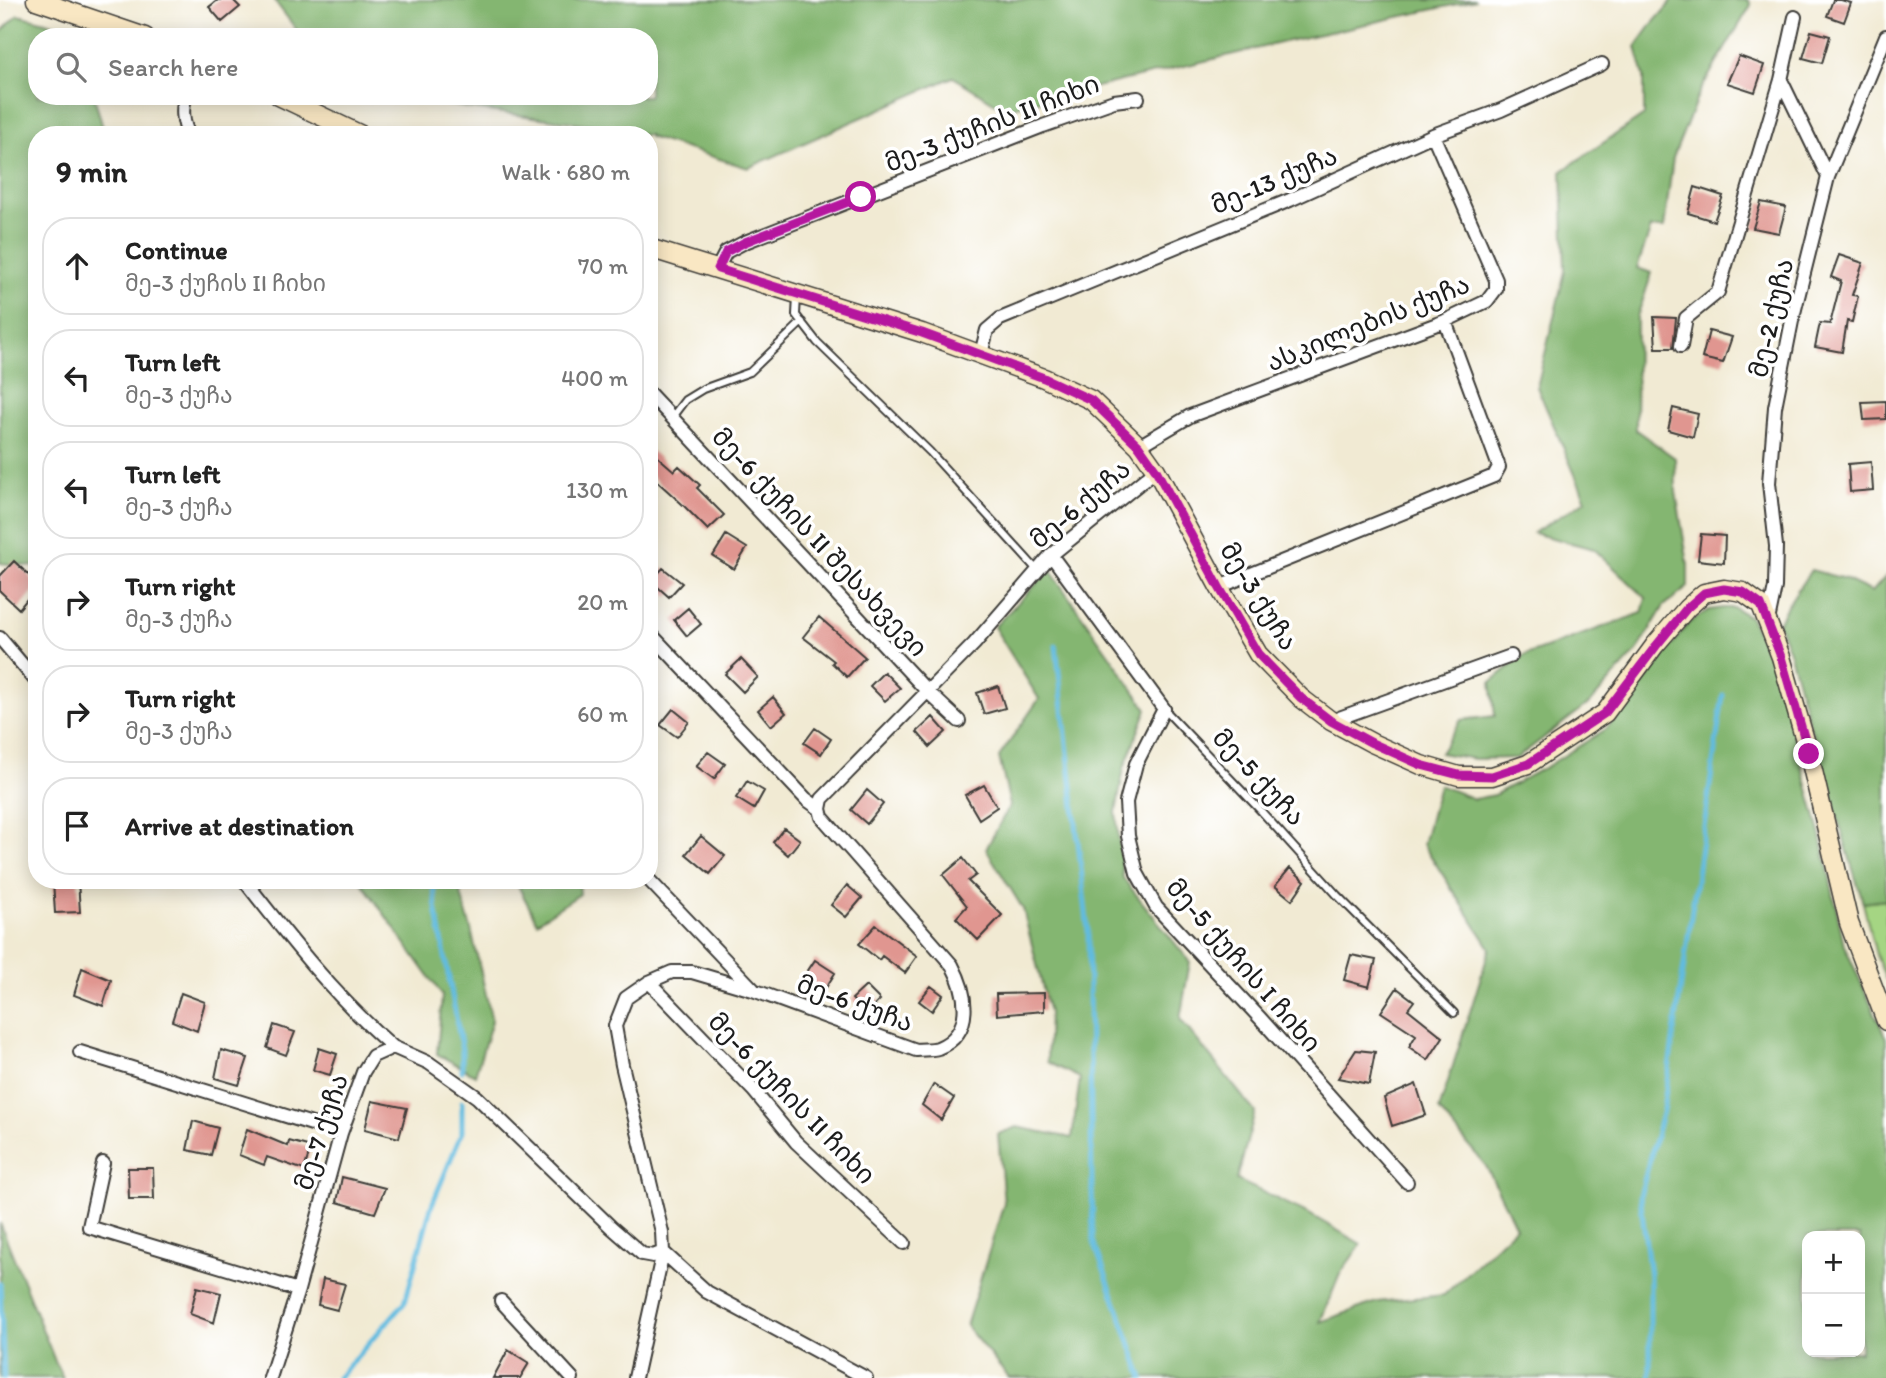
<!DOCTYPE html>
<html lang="en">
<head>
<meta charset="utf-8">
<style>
  body { margin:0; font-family:Itim,"Noto Sans Georgian",sans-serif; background:#f2f2f2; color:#222 }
  .controls { position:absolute; right:21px; bottom:21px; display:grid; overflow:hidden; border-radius:14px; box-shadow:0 4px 18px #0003 }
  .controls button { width:63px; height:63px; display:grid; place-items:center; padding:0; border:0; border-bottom:2px solid #e0e0e0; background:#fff; color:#222; font:35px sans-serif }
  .stop { position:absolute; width:21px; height:21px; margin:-16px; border:5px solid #b5179e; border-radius:50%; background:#fff }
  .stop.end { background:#b5179e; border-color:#fff; box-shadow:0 2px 7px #0008 }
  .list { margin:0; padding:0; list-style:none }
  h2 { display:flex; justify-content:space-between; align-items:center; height:91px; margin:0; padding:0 28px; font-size:30px }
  h2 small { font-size:23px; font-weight:400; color:#767676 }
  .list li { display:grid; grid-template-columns:46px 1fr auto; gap:21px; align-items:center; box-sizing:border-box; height:98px; margin:0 14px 14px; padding:0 14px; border:2px solid #e0e0e0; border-radius:28px }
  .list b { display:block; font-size:26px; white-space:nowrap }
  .list p { margin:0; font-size:23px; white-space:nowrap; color:#767676 }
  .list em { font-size:23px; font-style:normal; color:#767676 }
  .icon { flex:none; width:38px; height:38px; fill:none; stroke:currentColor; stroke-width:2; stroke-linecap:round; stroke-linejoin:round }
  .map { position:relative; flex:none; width:1886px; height:1378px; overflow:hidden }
  .search { position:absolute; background:#fff; box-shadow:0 4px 18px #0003; left:28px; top:28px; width:630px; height:77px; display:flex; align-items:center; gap:18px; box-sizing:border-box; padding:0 24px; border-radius:28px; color:#767676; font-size:26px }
  .panel { position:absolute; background:#fff; box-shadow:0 4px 18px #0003; left:28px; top:126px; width:630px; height:763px; border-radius:28px }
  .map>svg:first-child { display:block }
  .green { fill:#a5d583; stroke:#607850; stroke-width:2 }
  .forest { fill:#84b671; stroke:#506946; stroke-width:2; fill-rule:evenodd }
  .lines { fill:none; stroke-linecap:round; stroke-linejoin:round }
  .stream { stroke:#61bbdf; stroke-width:5 }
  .building { fill:#e09690 }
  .lane-casing { stroke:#3c3b37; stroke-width:10 }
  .street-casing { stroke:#3c3b37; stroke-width:16 }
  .secondary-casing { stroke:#3c3b37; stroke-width:21 }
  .lane { stroke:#fff; stroke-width:6 }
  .street { stroke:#fff; stroke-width:12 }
  .secondary { stroke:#f9e7c3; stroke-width:18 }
  .route { stroke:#b5179e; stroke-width:9 }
  .labels { text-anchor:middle; stroke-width:7; stroke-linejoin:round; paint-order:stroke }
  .street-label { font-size:26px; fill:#1c1c1c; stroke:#fff }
</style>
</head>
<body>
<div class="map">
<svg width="1886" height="1378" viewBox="0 0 1886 1378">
  <rect width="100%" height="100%" fill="#fff"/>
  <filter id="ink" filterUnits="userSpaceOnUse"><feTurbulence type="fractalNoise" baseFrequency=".0143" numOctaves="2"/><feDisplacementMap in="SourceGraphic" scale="14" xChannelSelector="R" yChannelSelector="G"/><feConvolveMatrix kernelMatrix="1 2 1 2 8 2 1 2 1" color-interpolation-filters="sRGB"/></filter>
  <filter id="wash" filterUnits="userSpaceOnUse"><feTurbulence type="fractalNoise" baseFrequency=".00686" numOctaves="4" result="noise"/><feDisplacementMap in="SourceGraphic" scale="28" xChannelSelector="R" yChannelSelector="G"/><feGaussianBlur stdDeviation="1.57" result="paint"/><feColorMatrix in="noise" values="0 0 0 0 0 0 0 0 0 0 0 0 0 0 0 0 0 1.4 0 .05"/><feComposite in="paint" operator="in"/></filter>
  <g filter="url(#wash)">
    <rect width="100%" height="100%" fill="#f1ead3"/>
    <path class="green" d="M1886,900V980L1876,955L1863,903Z"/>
    <path class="forest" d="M274,0H1476L1284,42L1005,109L953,77L748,168L649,137V135H643L624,129L473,109L402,96H649V37H302Z
      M1673,0H1748L1751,5L1700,91L1673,158L1664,228H1651L1637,268L1652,273L1637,317L1636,430L1675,458L1676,492L1688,564V587L1664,606L1638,650L1591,702L1517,758L1474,759L1440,753L1461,720L1495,716L1491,682L1523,656L1642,613L1646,598L1594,549L1533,533L1586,500L1537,387L1565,271L1562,171L1644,115V76L1636,47L1653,23Z
      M18,15L93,34V37H37V96H94L105,135H37V567L0,563V33Z
      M1050,570L1147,709L1124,768L1116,812L1123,878L1190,962L1180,1019L1255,1112L1237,1180L1309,1214L1361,1244L1340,1274L1320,1322L1377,1302L1444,1295L1516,1227L1486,1166L1439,1110L1490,948L1423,844L1439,785L1474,799L1494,795L1546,767L1606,729L1636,693L1689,623L1709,610L1723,608H1734L1749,616L1769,653L1778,680L1821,836L1844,945L1886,1038V1378H1009L966,1326L1004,1203L998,1134L1017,1127L1072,1138L1080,1078L1047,1062L1049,1013L1023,909L986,849L1010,805L999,757L1039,699L994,627ZM1807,1236H1860V1352H1807Z
      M1811,570L1845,579L1872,592L1886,576V900L1863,903L1809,722L1789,651L1778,623L1787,606Z
      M360,880H457L471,929L492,1021L475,1075L437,1054L442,995Z
      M515,880H579L580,894L537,922Z
      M0,1223L57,1366L63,1378H0Z"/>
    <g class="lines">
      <path class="stream" d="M1056,646L1088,931L1093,1240L1143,1378
        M433,880L436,907L462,1050V1071
        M0,1284L4,1378
        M338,1378L405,1302L431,1207L462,1132V1102
        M1650,1378V1276L1640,1196L1663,1110L1723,695"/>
    </g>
    <g id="blocks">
      <path class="building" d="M218,0H233L240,7L222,22L209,7Z
        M1833,0H1841L1851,3L1844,22L1827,16Z
        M1811,31L1830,36L1822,63L1803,58Z
        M1739,56L1764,65L1755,92L1727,83Z
        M1695,187L1723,196L1714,221L1688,213Z
        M1761,202L1786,207L1779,233L1753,228Z
        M1839,255L1863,263L1852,295L1858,296L1852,322L1847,321L1842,352L1815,347L1820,323L1830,324L1841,281L1831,277Z
        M1654,317L1676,318L1673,348H1656Z
        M1709,331L1732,337L1723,363L1702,358Z
        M1886,401V419L1864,420L1862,402Z
        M1673,408L1698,414L1693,437L1668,430Z
        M649,449L674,471L679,466L700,485L697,488L724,515L708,530L682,504L649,474Z
        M1871,462L1873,490L1850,492L1848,464Z
        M1701,534L1725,536L1724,563L1698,560Z
        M726,535L747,548L734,569L713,556Z
        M14,561L37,583V587L19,609L0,591V576Z
        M663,568L682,583L669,597L651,581Z
        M688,608L701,624L687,636L674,620Z
        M819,617L865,657L847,677L832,663L834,661L803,637Z
        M741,659L758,677L743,692L725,674Z
        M884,672L900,688L885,701L870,686Z
        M998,686L1005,708L984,714L977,693Z
        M773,697L786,713L771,726L758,710Z
        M673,709L689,722L677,737L660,725Z
        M933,717L946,732L930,747L917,732Z
        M815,728L831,739L821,754L804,743Z
        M708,752L725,764L714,779L696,766Z
        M747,781L764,791L754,809L736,798Z
        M984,785L997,807L979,819L965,795Z
        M867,790L883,804L867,824L851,810Z
        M784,828L800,840L788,855L773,842Z
        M701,836L725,856L710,874L686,854Z
        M963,858L976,875L968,881L1002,915L978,940L956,918L967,906L943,875Z
        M1290,868L1305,881L1292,900L1275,886Z
        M53,880H78L80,912L55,913Z
        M847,885L862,898L846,917L831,905Z
        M876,925L917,956L905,973L882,956L879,960L859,944Z
        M1351,955L1376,960L1369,987L1344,980Z
        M815,960L835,973L822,994L801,981Z
        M82,968L111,980L103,1006L74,995Z
        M866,986L880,1000L866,1014L852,999Z
        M931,986L943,995L932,1011L919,1001Z
        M1397,988L1414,1001L1408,1009L1443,1037L1428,1060L1409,1047L1416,1035L1381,1012Z
        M181,993L205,1002L197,1031L172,1021Z
        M1044,993V1011L997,1015L996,994Z
        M274,1025L295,1032L286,1055L267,1048Z
        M319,1048L337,1054L330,1075L313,1070Z
        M221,1050L248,1058L239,1085L215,1078Z
        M1356,1050L1375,1052L1369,1084L1338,1078Z
        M934,1084L954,1098L941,1120L922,1105Z
        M1416,1084L1426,1115L1392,1126L1384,1098Z
        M372,1101L407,1108L399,1138L365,1129Z
        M193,1121L218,1128L211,1155L187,1150Z
        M247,1129L288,1146L289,1141L311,1147L304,1170L267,1157L264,1165L239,1155Z
        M128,1168H153L154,1199H129Z
        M342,1177L385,1188L375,1213L337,1202Z
        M323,1279L345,1284L337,1310L318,1305Z
        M197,1287L221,1293L214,1323L190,1314Z
        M508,1350L529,1363L520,1378H493Z"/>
    </g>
  </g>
  <g filter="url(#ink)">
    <use href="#blocks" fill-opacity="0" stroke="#3c3b37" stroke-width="2"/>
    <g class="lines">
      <g class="lane-casing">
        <path id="lane" d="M797,296L796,315L817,342L930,452L1037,570
          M672,417L685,400L703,389L750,372L802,322
          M1164,709L1262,812L1337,895L1454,1013"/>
      </g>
      <g class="street-casing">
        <path id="street" d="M1781,80L1828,177
          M186,96C181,108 183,124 189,135
          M717,269L726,252L745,242L1043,126L1114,101L1138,98
          M1681,346L1686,318L1718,292L1781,80L1795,17
          M981,354L987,330L1000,319L1290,200L1433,135L1501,110L1602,64
          M649,393L927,691L959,721
          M1139,446L1190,416L1445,321L1487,301L1496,289V280L1433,135
          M1051,555L1164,709L1136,764L1126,802L1128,836L1137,873L1156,907L1260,1018L1407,1182
          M1219,587L1494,476L1499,467L1445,321
          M1768,621L1775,587L1776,546L1769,483L1775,407L1792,321L1828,177L1886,36
          M649,632L806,799L820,809
          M0,638L37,682
          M1331,721L1511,656
          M244,880C290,939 336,998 393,1047
          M649,880L753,989
          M649,982L753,1090L796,1142L904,1243
          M80,1052L341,1133
          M103,1163L89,1227L298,1290
          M663,1252L707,1292L866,1378
          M501,1301L572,1378
          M270,1378L298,1290L341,1133L363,1072L373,1056L393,1047L429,1063L477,1097L611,1227L642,1254L653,1256L663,1252
          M635,1378L663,1252L662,1232L622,1065L615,1026L626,998L649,982L672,972H692L753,990L916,1050C923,1049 932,1050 938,1048C975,1033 967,993 952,965L822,817L820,809L822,799L974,644L1051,555L1156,470"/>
      </g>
      <g class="secondary-casing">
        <path id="secondary" d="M36,0L145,37
          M279,96L361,135
          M649,248L922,333L1044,378L1091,400L1139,446L1156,470L1219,587L1258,654L1301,698L1331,721L1372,743L1421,765L1459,776H1492L1528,764L1605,713L1655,645L1687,608L1704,593L1724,589L1743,592L1761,605L1781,657L1809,754L1849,923L1886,1021"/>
      </g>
      <use href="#lane" class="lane"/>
      <use href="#street" class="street"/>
      <use href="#secondary" class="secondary"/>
    </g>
  </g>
  <g class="lines" filter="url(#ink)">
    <path class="route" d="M861,197L745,242L726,252L718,269L922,333L1044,378L1091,400L1139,446L1156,470L1219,587L1258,654L1301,698L1331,721L1372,743L1421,765L1459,775L1492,776L1528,764L1605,713L1656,646L1687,608L1704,593L1724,589L1743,592L1761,605L1781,657L1809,754"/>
  </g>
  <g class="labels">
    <g class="street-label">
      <text transform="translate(992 123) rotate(-21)" y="9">მე-3 ქუჩის II ჩიხი</text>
      <text transform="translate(1274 180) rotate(-23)" y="9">მე-13 ქუჩა</text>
      <text transform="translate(1771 318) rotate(-77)" y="9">მე-2 ქუჩა</text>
      <text transform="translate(1368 323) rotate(-22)" y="9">ასკილების ქუჩა</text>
      <text transform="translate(1080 504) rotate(-40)" y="9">მე-6 ქუჩა</text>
      <text transform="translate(820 542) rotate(47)" y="9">მე-6 ქუჩის II შესახვევი</text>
      <text transform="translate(1259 596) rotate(58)" y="9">მე-3 ქუჩა</text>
      <text transform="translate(1259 777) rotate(47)" y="9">მე-5 ქუჩა</text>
      <text transform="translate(1244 965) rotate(49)" y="9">მე-5 ქუჩის I ჩიხი</text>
      <text transform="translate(855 1003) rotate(20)" y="9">მე-6 ქუჩა</text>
      <text transform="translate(792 1098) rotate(46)" y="9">მე-6 ქუჩის II ჩიხი</text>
      <text transform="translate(321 1132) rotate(-72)" y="9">მე-7 ქუჩა</text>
    </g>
  </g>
</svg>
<div class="controls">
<button>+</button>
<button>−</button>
</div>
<div class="stop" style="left:861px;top:197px"></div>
<div class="stop end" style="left:1809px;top:754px"></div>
<div class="search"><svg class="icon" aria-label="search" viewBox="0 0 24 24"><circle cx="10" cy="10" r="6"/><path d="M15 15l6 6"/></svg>Search here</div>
<section class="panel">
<h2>9 min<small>Walk · 680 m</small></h2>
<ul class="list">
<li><svg class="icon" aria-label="ahead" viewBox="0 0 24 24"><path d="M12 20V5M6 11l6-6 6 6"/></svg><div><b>Continue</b><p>მე-3 ქუჩის II ჩიხი</p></div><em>70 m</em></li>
<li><svg class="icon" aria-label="left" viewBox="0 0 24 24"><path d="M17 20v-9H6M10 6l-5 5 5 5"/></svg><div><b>Turn left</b><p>მე-3 ქუჩა</p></div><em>400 m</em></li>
<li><svg class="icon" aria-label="left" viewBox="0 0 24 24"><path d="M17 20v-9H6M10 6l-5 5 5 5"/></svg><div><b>Turn left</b><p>მე-3 ქუჩა</p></div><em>130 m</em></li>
<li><svg class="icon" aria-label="right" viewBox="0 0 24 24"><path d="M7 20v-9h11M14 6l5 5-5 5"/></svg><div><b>Turn right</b><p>მე-3 ქუჩა</p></div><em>20 m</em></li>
<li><svg class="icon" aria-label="right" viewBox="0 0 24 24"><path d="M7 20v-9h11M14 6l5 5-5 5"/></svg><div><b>Turn right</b><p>მე-3 ქუჩა</p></div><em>60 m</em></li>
<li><svg class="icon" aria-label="arrive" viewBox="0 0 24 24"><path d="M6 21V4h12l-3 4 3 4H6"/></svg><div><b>Arrive at destination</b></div></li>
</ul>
</section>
</div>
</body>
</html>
